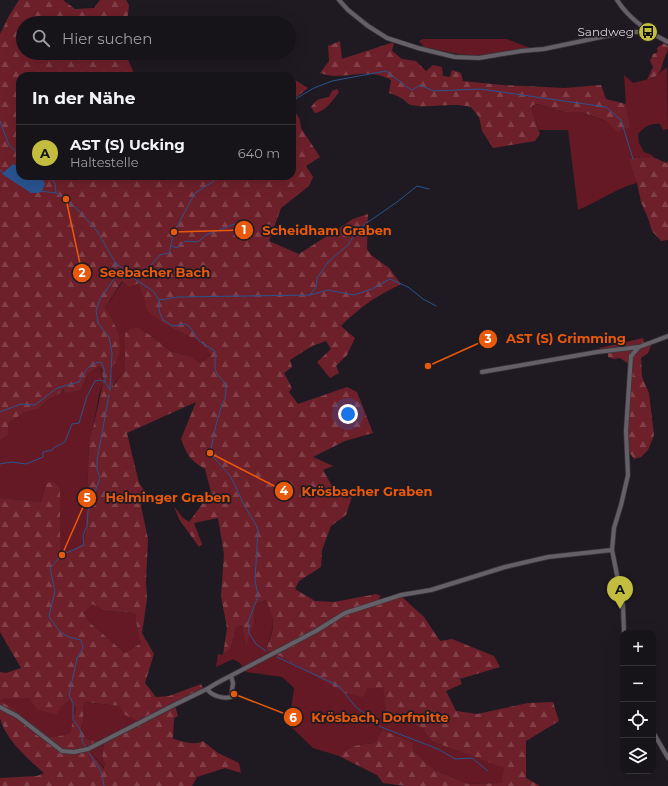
<!DOCTYPE html>
<html lang="de">
<head>
<meta charset="utf-8">
<style>
  body { margin:0; font-family:Montserrat,sans-serif; background:#242126; color:#f1f3f6 }
  .controls { position:absolute; right:12px; bottom:12px; display:grid; overflow:hidden; border-radius:8px; box-shadow:0 4px 16px #0002 }
  .controls button { width:36px; height:36px; display:grid; place-items:center; padding:0; border:0; border-bottom:1px solid #363338; background:#171419; color:#f1f3f6; font:20px sans-serif }
  .you { position:absolute; left:348px; top:414px; width:14px; height:14px; margin:-10px; border:3px solid #fff; border-radius:50%; background:#1a73e8; box-shadow:0 0 0 6px #1a73e833 }
  .badge { display:grid; place-items:center; width:26px; height:26px; border-radius:50%; background:#c2bd3f; color:#111; font-size:13px; font-weight:700 }
  .pin { position:absolute; translate:-50% -33px; filter:drop-shadow(0 1px 2px #0008) }
  .pin::after { content:''; position:absolute; top:21px; width:14px; height:12px; background:inherit; clip-path:polygon(0 0,100% 0,50% 100%) }
  .list { margin:0; padding:0; list-style:none }
  h2 { display:flex; justify-content:space-between; align-items:center; height:52px; margin:0; padding:0 16px; font-size:17px }
  h2 small { font-size:13px; font-weight:400; color:#9e9ea2 }
  .list li { display:grid; grid-template-columns:26px 1fr auto; gap:12px; align-items:center; box-sizing:border-box; height:56px; padding:0 16px; border-top:1px solid #363338 }
  .list b { display:block; font-size:15px; white-space:nowrap }
  .list p { margin:0; font-size:13px; white-space:nowrap; color:#9e9ea2 }
  .list em { font-size:13px; font-style:normal; color:#9e9ea2 }
  .icon { flex:none; width:22px; height:22px; fill:none; stroke:currentColor; stroke-width:2; stroke-linecap:round; stroke-linejoin:round }
  .map { position:relative; flex:none; width:668px; height:786px; overflow:hidden }
  .search { position:absolute; background:#171419; box-shadow:0 4px 16px #0002; left:16px; top:16px; width:280px; height:44px; display:flex; align-items:center; gap:10px; box-sizing:border-box; padding:0 14px; border-radius:22px; color:#9e9ea2; font-size:15px }
  .panel { position:absolute; background:#171419; box-shadow:0 4px 16px #0002; left:16px; top:72px; width:280px; height:108px; border-radius:12px }
  .map>svg:first-child { display:block }
  .grass { fill:#641924 }
  .forest { fill:url(#forest-firs); fill-rule:evenodd }
  .water { fill:#285490 }
  .lines { fill:none; stroke-linecap:round; stroke-linejoin:round }
  .stream { stroke:#285490; stroke-width:1 }
  .street-casing { stroke:#3a363b; stroke-width:5.5 }
  .street { stroke:#655f67; stroke-width:4 }
  .labels { text-anchor:middle; stroke-width:3.5; stroke-linejoin:round; paint-order:stroke }
  .poi-label { font-size:12px; fill:#d4d1d5; stroke:#1f1a21; text-anchor:end }
  .leader { fill:none; stroke:#e8590c; stroke-width:1.5 }
  .callout-dot { fill:#e8590c; stroke:#1f1a21; stroke-width:1.5 }
  .mark-label { font-size:12px; text-anchor:middle; font-weight:bold; fill:#fff }
  .callout-label { font-size:13px; text-anchor:middle; font-weight:bold; fill:#e8590c; stroke:#1f1a21; stroke-width:3.5; stroke-linejoin:round; paint-order:stroke }
</style>
</head>
<body>
<div class="map">
<svg width="668" height="786" viewBox="0 0 668 786">
  <defs>
    <pattern id="forest-firs" width="22" height="20" patternUnits="userSpaceOnUse"><rect width="22" height="20" fill="#6e202a"/><path d="M5 1l3.5 6h-7zM16 11l3.5 6h-7z" fill="#823f48"/></pattern>
  </defs>
  <rect width="100%" height="100%" fill="#1f1a21"/>
  <path class="grass" d="M423,39H507L530,48L480,56L458,54L424,47L419,41Z
    M667,67L668,129L663,130L660,124C651,123 644,127 638,134L639,143L644,152L652,155L653,157L628,158L637,183C616,188 598,202 578,210L568,130H539L531,108L533,105L538,104L565,112H581L608,122L630,127L626,104L624,75L633,83L653,78Z
    M123,281L139,283L167,326L199,341L203,344L211,355L201,363L191,357L170,351L153,337L138,327L125,333V370L112,387L111,367L115,325L105,308Z
    M99,366L101,369L103,383L99,395L93,428L89,441L85,542L72,550L60,551V488L46,484L41,502L0,498V440L8,435V424L23,413L39,409L46,401L58,395L65,389L81,390L88,374Z
    M267,600C277,626 273,625 266,650L367,688L383,687L386,711L423,729L431,741L505,768L502,783L468,784L435,770L413,751L382,730L375,743C360,744 350,745 339,756L313,748L287,723L291,709L294,688L282,677L246,672L240,663L233,659L216,667L218,654L223,655L231,648L235,629L242,625L246,643L254,624L255,605Z
    M92,604L104,611L135,613L138,634L141,643L125,653L88,621L84,613Z
    M12,697L29,698L38,709L61,707L70,700L76,708L70,733C48,740 51,738 34,724L30,725L0,701L4,698Z
    M84,702L121,706L140,722L99,741L86,739L81,728L83,723Z
    M104,743L102,758L105,764V769L89,750Z"/>
  <path class="forest" d="M19,0H63L75,9L94,8L100,0H126L129,5L127,23H23V53H125L134,73L141,76H20V176H292V106L300,120L301,128L320,157L306,166L313,177L309,186L281,208L269,241L299,254L353,219L368,214L367,249L371,255L389,268L401,284C377,296 361,306 341,326L355,338L347,355L336,366L339,373L330,378L317,362L331,349L326,341L312,346L290,360L292,367L284,373L292,388L289,392L298,404L347,387L357,392L373,433L345,441L313,457L333,466L323,470L331,484L352,497L346,515L331,526L322,550L321,567L299,581L295,589L315,601L334,602L376,594L381,596L379,598L381,600L401,596L424,617L440,641L452,639L494,656L500,667L460,679L462,684L446,691L456,711L477,714L528,703L553,702L559,721L526,741V778L540,786H406L383,783L377,775L339,756C350,745 360,744 375,743L382,730L413,743V751L435,770L468,784L502,783L504,768L431,741L423,729L386,711L383,688H367L363,697L345,693L282,657L266,650C274,626 277,625 266,600L255,605L254,624L246,644L242,625L235,629L231,648L223,655L227,628L221,596L224,554L218,518L194,523L202,544L199,547L179,519L174,506L182,517L189,522L211,492L205,469C189,459 188,456 181,439L196,402L127,433L139,483L144,490L141,506L148,539L146,581L147,599L142,633L154,654L145,683L156,697L169,696L201,684L204,690L140,722L123,714L120,706L84,702L83,723L81,728L86,739L99,741C89,747 75,754 63,750C57,748 37,730 30,725L34,724C51,738 48,740 70,733L76,708L70,700L61,707L56,715L37,709L29,698H4L0,701L15,710L17,715L0,706V672L6,673L21,668L0,632V498L41,502L46,484L52,481L60,488V551L72,550L85,542L89,441L93,428L103,383L102,369L99,366L88,374L81,390L65,393L64,389L58,395L46,401L39,409L23,413L8,424V435L0,440V34L10,14ZM122,281L130,287L139,283L148,311L167,326L199,341L203,344L211,355L201,363L191,357L170,351L153,337L138,327L131,329L125,333V370L113,387L111,367C129,352 116,323 105,308ZM92,604L104,611L135,613L138,634L141,643L125,653L88,621L84,613Z
    M340,41L342,59L394,42L392,51L402,59L416,61L426,71L433,65L442,67L443,76L450,77L452,70L461,73L463,81L502,85L564,88L601,85L606,99L626,104L630,127L617,132L608,122L590,115L581,112H565L538,104L533,105L531,108L540,134L535,141L493,148L482,131L479,117L471,107C451,102 430,109 411,105C407,104 405,100 401,98C398,96 393,94 389,93L391,80C370,69 357,76 335,76C330,76 324,74 320,73L329,61L328,46Z
    M664,43L668,46C668,52 665,56 663,62C660,73 659,76 647,80L653,67L650,61L653,54L658,52L657,48Z
    M295,80L308,88L292,101V81Z
    M337,89L339,92C332,101 326,111 315,113L311,107C318,98 319,99 329,97L332,91Z
    M653,157L666,163L668,161V240L661,241L652,231L648,218L641,202L637,183L628,158Z
    M643,338L644,343L641,344L653,341L648,353L641,358L642,377L649,393L654,435L648,450L641,457L634,459L627,449L630,365L620,358L614,359L608,357V350L598,351L600,348Z
    M175,705L178,716L174,718L173,739C182,741 194,746 203,741L218,753L239,763L241,773L225,768L197,777L192,786H0V778L37,776L44,773C29,760 5,739 0,718C0,715 0,712 0,709L16,717L62,751L89,750L104,769L105,764L102,758L104,743Z"/>
  <path class="water" d="M13,164L20,168V176H41L45,184L43,189L39,193H31L2,174Z"/>
  <g class="lines">
    <path class="stream" d="M292,101L314,88L332,81L386,71L406,86L412,90L420,85L434,91L480,89L606,107L621,120L633,159
      M0,121L9,145L20,155
      M0,170L4,173
      M49,176L55,183L56,193
      M39,191L56,193L66,199L80,212L97,231L115,262L135,279L153,291L159,300V311L163,320L173,326L185,324L190,327L199,341L215,351V368L217,374L224,382L226,389L225,399L222,404L216,425L210,453L231,477L244,505L256,525L258,530L255,580L258,596L248,622L249,633L256,644L266,651
      M172,246L177,248L185,241L198,242L206,235L235,224
      M136,278L144,273L160,255L169,253L174,232L195,193L214,181L218,176
      M310,295L316,287L317,278L328,262L348,245L358,229L397,202L417,186L429,189
      M159,300L178,297L310,295L328,290L354,295L372,289L390,279L408,287L423,299L436,306
      M110,390L112,353L109,337L98,323L96,311L100,299L114,279L115,263
      M0,412L21,404L35,405L57,388L79,382C84,373 89,362 101,362C105,368 105,375 105,382
      M0,464L11,462L26,464L43,457V452L52,450L55,447L65,442L72,424L79,423L87,396L95,381L100,380L105,382L110,390
      M277,657L339,686L355,706L381,727L438,749L455,759L472,758L488,771
      M86,747L83,743L80,729L73,720V703L69,695L77,658L83,648L81,640C61,636 59,632 49,616L55,591L50,568L62,555L84,545L83,535L87,526L88,511L100,478L97,470V460L109,395
      M89,753L101,771L104,786"/>
    <g class="street-casing">
      <path id="street" d="M339,0L348,10L368,26L387,38L418,48L455,57L479,58L521,51L544,49L606,36L635,32H650
        M617,0C629,19 648,32 668,42
        M482,372L597,352L639,347L668,336
        M624,633L623,605L612,550L614,528L621,505L628,475L626,431L631,356L639,347
        M207,689C212,696 223,699 231,697L233,683L231,676
        M0,707L17,716L62,751L74,752L88,749L176,704L207,689L217,683L316,631L345,613L401,595L431,590L505,567L548,557L612,550
        M653,732L668,758"/>
    </g>
    <use href="#street" class="street"/>
  </g>
  <defs>
    <g id="bus-disc" transform="scale(1)"><circle r="9.5" fill="#c2bd3f" stroke="#1f1a21"/><path d="M-5-6H5V4H4V6H2V4H-2V6H-4V4H-5ZM-3.5-4V0h7V-4ZM-3.5 1.2v1.5H-2V1.2ZM2 1.2v1.5H3.5V1.2Z" fill="#111"/></g>
  </defs>
  <g fill-rule="evenodd">
    <use href="#bus-disc" x="648" y="32"/>
  </g>
  <g class="labels">
    <g class="poi-label">
      <text x="634" y="36">Sandweg</text>
    </g>
  </g>
  <path class="leader" d="M174 232L244 230M66 199L82 273M428 366L488 339M210 453L284 491M62 555L87 498M234 694L293 717"/>
  <g class="callout-dot">
    <circle cx="174" cy="232" r="4"/>
    <circle cx="66" cy="199" r="4"/>
    <circle cx="428" cy="366" r="4"/>
    <circle cx="210" cy="453" r="4"/>
    <circle cx="62" cy="555" r="4"/>
    <circle cx="234" cy="694" r="4"/>
    <circle cx="244" cy="230" r="10"/>
    <circle cx="82" cy="273" r="10"/>
    <circle cx="488" cy="339" r="10"/>
    <circle cx="284" cy="491" r="10"/>
    <circle cx="87" cy="498" r="10"/>
    <circle cx="293" cy="717" r="10"/>
  </g>
  <g class="mark-label">
    <text x="244" y="234">1</text>
    <text x="82" y="277">2</text>
    <text x="488" y="343">3</text>
    <text x="284" y="495">4</text>
    <text x="87" y="502">5</text>
    <text x="293" y="722">6</text>
  </g>
  <g class="callout-label">
    <text x="327" y="235">Scheidham Graben</text>
    <text x="155" y="277">Seebacher Bach</text>
    <text x="566" y="343">AST (S) Grimming</text>
    <text x="367" y="496">Krösbacher Graben</text>
    <text x="168" y="502">Helminger Graben</text>
    <text x="380" y="722">Krösbach, Dorfmitte</text>
  </g>
</svg>
<div class="controls">
<button>+</button>
<button>−</button>
<button><svg class="icon" aria-label="locate" viewBox="0 0 24 24"><circle cx="12" cy="12" r="6"/><path d="M12 2v4M12 18v4M2 12h4M18 12h4"/></svg></button>
<button><svg class="icon" aria-label="layers" viewBox="0 0 24 24"><path d="M12 4l9 5-9 5-9-5zM3 14l9 5 9-5"/></svg></button>
</div>
<div class="you"></div>
<div class="pin badge" style="left:620px;top:609px">A</div>
<div class="search"><svg class="icon" aria-label="search" viewBox="0 0 24 24"><circle cx="10" cy="10" r="6"/><path d="M15 15l6 6"/></svg>Hier suchen</div>
<section class="panel">
<h2>In der Nähe<small></small></h2>
<ul class="list">
<li><span class="badge">A</span><div><b>AST (S) Ucking</b><p>Haltestelle</p></div><em>640 m</em></li>
</ul>
</section>
</div>
</body>
</html>
